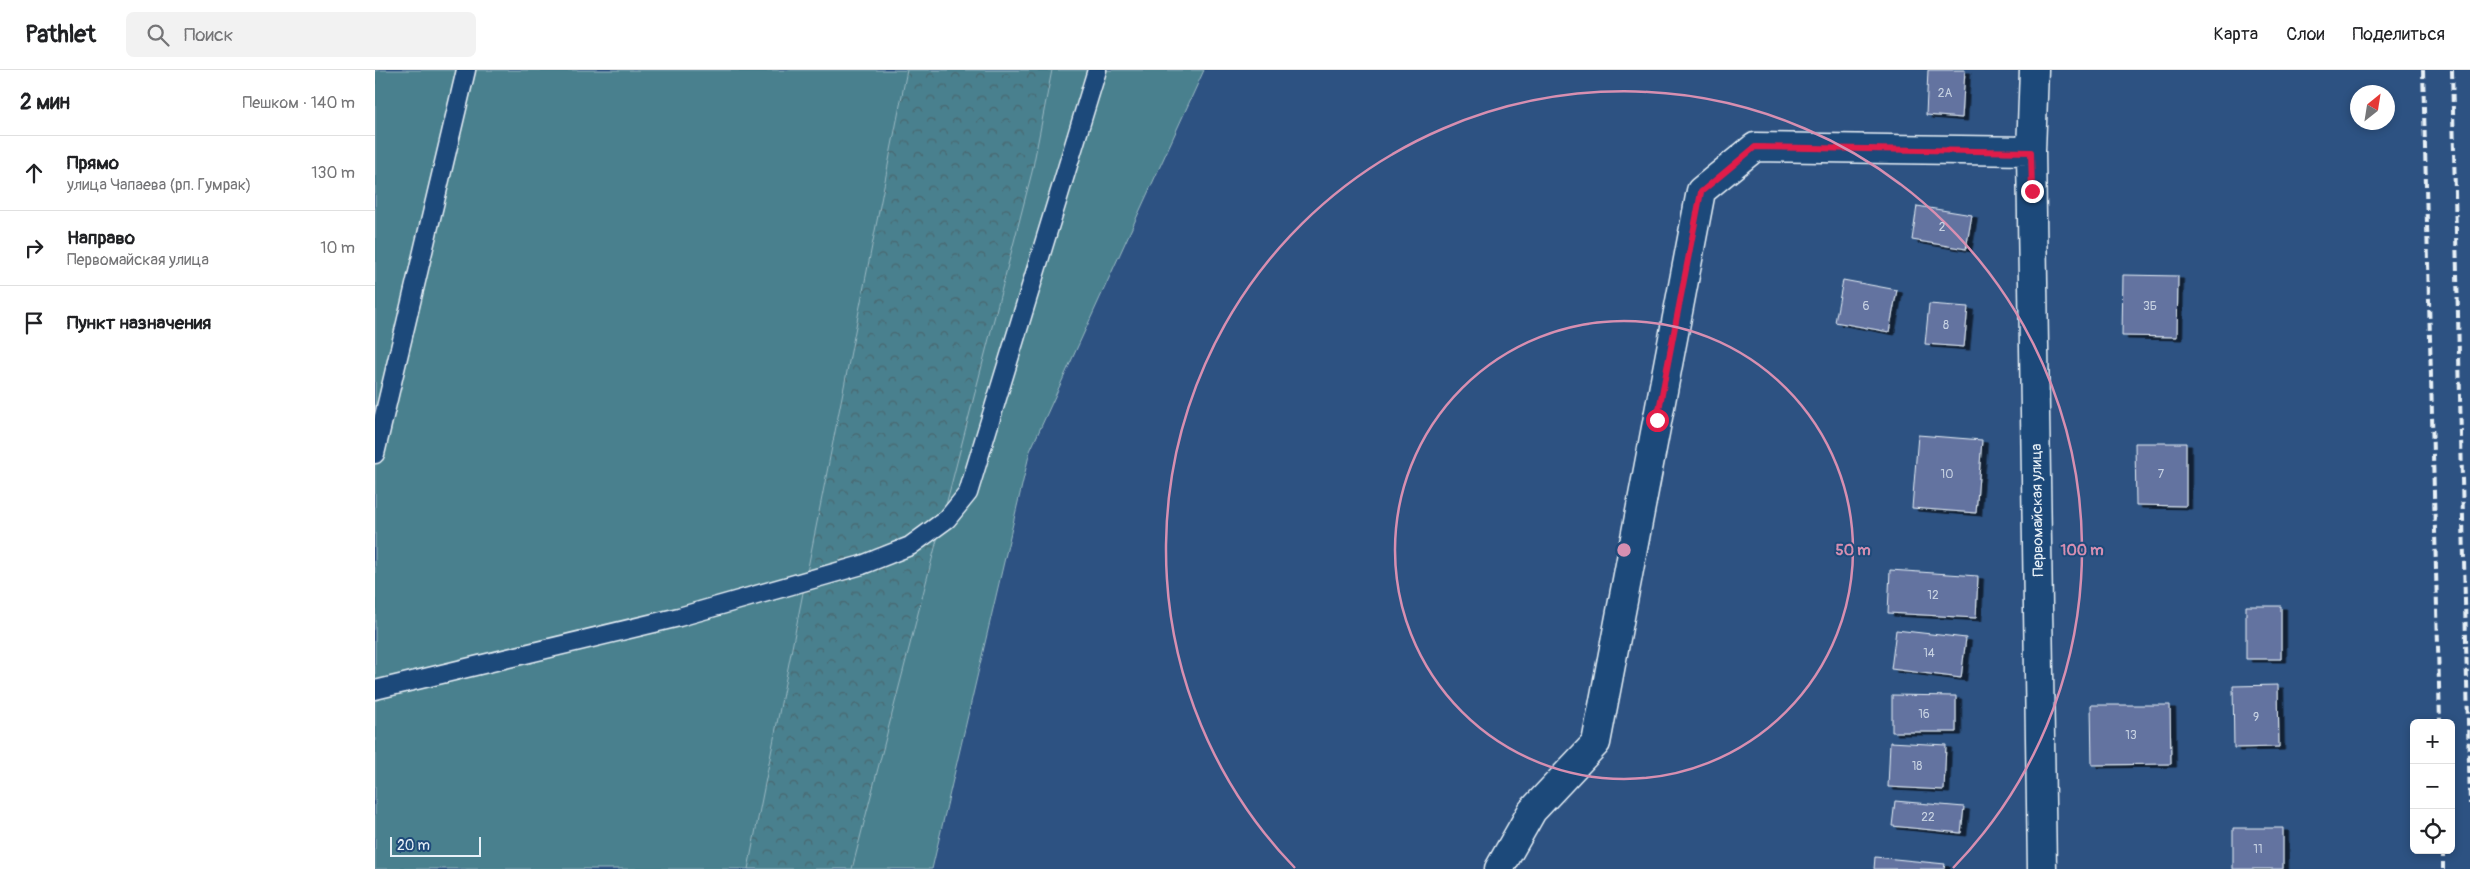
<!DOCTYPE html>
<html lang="ru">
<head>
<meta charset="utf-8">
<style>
  body { margin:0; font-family:Pangolin,sans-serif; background:#f2f2f2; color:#202124 }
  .controls { position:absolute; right:15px; bottom:15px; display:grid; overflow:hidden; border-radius:8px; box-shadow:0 2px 8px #0003 }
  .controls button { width:45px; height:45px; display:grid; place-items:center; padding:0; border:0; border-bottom:1px solid #e0e0e0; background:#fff; color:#202124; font:25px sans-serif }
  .compass { position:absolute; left:1975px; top:15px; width:45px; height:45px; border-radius:50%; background:#fff; box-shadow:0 2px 8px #0003; rotate:30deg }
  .scale { position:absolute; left:15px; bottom:12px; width:91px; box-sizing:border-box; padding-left:5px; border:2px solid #e8f1f8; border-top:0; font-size:14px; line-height:18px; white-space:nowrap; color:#e8f1f8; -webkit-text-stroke:4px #1f4a7a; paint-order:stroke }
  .stop { position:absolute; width:15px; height:15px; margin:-11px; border:4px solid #e11d48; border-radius:50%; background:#fff }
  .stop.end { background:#e11d48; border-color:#fff; box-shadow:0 1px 5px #0008 }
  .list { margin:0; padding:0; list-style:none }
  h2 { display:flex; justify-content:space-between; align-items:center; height:65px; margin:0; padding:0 20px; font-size:21px }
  h2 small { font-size:16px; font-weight:400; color:#757577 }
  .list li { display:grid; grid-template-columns:32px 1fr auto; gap:15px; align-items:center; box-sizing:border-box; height:75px; padding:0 20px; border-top:1px solid #e0e0e0 }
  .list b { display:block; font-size:19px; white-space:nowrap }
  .list p { margin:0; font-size:16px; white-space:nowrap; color:#757577 }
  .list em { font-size:16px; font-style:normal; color:#757577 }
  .icon { flex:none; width:28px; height:28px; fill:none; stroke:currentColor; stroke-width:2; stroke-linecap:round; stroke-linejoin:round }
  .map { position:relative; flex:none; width:2095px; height:799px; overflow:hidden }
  header { display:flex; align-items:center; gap:30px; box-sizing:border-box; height:70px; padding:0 25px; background:#fff; border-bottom:1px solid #e0e0e0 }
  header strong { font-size:24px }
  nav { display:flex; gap:28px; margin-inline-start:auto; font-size:18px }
  .search { width:350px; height:45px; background:#f2f2f2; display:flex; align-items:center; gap:12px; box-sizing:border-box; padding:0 18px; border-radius:8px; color:#757577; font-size:19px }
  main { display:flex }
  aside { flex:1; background:#fff }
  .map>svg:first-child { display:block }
  .green { fill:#4a808e; stroke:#99b8c3 }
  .forest { fill:url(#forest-crowns); stroke:#99b8c3 }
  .building { fill:#6473a0; stroke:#e8f1f8; filter:url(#shadow) }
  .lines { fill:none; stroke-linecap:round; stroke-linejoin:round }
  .service-casing { stroke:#e8f1f8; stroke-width:21 }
  .minor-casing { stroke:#e8f1f8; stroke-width:31 }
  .service { stroke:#1f4a7a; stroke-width:18 }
  .minor { stroke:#1f4a7a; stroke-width:28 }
  .rail { stroke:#e8f1f8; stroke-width:4; stroke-dasharray:8 4; stroke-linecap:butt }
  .route { stroke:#e11d48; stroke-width:6 }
  .ring { fill:none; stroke:#d78fb1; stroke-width:2.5 }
  .labels { text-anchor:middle; stroke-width:4; stroke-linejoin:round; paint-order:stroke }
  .number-label { font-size:12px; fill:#c7d2e2 }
  .street-label { font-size:15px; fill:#e8f1f8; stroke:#1f4a7a }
  .centre { fill:#d78fb1; stroke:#1f4a7a; stroke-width:2.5 }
  .ring-label { font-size:15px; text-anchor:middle; font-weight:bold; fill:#d78fb1; stroke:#1f4a7a; stroke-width:4; stroke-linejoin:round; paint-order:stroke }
</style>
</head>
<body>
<header>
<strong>Pathlet</strong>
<div class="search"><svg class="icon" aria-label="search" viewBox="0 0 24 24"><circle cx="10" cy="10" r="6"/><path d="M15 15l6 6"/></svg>Поиск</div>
<nav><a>Карта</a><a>Слои</a><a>Поделиться</a></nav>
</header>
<main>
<aside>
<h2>2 мин<small>Пешком · 140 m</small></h2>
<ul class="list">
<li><svg class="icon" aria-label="ahead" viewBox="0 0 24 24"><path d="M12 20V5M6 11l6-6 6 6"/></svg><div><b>Прямо</b><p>улица Чапаева (рп. Гумрак)</p></div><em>130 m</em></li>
<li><svg class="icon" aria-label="right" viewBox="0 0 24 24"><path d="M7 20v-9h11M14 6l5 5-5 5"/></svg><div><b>Направо</b><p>Первомайская улица</p></div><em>10 m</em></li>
<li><svg class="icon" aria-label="arrive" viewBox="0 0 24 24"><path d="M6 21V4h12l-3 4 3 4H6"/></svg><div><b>Пункт назначения</b></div></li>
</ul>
</aside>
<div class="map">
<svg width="2095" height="799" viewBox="0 0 2095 799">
  <defs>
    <pattern id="forest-crowns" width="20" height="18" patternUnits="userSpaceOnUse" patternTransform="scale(1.25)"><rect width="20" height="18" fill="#4a808e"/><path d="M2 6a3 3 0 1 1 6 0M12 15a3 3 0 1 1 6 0" fill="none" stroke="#48676f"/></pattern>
    <filter id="shadow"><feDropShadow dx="5.5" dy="3" stdDeviation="0" flood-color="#0009"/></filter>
  </defs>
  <rect width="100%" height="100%" fill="#2d5282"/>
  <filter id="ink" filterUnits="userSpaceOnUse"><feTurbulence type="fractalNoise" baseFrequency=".02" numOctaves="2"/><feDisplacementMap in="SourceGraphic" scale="10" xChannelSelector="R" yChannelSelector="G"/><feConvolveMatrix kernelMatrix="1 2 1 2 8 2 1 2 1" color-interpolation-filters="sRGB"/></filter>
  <g filter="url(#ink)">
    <path class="green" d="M0,0H829L655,381L557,799H0Z"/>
    <path class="forest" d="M532,0H677L657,102L477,799H373Z"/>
    <path class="building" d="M1553,0H1590L1587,48L1551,45Z
      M1542,136L1597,145L1591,179L1537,170Z
      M1748,205L1803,206L1802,267L1747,266Z
      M1468,210L1522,220L1514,262L1460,252Z
      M1554,234L1593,237L1589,277L1550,274Z
      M1543,365L1607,370L1601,443L1537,438Z
      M1760,373H1811V436L1761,435Z
      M1515,500L1603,506L1601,548L1513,543Z
      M1871,536H1906V589H1871Z
      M1521,560L1591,568L1586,608L1516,599Z
      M1903,615L1904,677L1859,678L1858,616Z
      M1517,625L1581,626V662H1517Z
      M1716,635H1795L1796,694L1717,695Z
      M1515,672L1571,675L1569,720L1513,717Z
      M1520,731L1589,737L1586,763L1517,756Z
      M1858,758H1908V799H1858Z
      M1500,787L1570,794L1569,799H1499Z"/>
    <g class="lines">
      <g class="service-casing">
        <path id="service" d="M0,384L91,0
          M0,620L304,547L487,495L535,476L572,449L593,423L722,0"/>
      </g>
      <g class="minor-casing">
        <path id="minor" d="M1659,0L1656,81L1667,799
          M1124,799L1157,741L1221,673L1326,121L1380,77L1656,81"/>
      </g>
      <use href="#service" class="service"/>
      <use href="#minor" class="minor"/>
      <path class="rail" d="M2048,0L2065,653
        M2077,0L2095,734
        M2068,780V799"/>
    </g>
  </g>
  <g class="lines" filter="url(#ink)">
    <path class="route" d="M1282,350L1326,122L1380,77L1656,82L1657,121"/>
  </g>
  <g class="ring">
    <circle cx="1249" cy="480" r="229"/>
    <path d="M920 798A458 458 0 1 1 1578 798"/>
  </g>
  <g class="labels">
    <g class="number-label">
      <text x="1570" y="27">2А</text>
      <text x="1567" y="161">2</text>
      <text x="1491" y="240">6</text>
      <text x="1775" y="240">3Б</text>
      <text x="1571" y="259">8</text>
      <text x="1572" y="408">10</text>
      <text x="1786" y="408">7</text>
      <text x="1558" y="529">12</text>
      <text x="1554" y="587">14</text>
      <text x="1549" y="648">16</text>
      <text x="1881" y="651">9</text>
      <text x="1756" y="669">13</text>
      <text x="1542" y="700">18</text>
      <text x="1553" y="751">22</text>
      <text x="1883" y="783">11</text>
    </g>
    <g class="street-label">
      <text transform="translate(1662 440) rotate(-91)" y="5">Первомайская улица</text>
    </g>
  </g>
  <circle cx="1249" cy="480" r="8" class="centre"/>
  <g class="ring-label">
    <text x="1478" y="485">50 m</text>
    <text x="1707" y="485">100 m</text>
  </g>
</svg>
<div class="controls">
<button>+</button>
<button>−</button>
<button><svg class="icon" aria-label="locate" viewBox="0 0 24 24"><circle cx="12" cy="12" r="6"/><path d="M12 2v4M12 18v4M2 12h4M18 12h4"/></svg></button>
</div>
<svg class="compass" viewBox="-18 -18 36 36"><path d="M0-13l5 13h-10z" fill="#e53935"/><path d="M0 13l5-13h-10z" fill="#757577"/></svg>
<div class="scale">20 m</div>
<div class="stop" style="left:1282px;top:350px"></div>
<div class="stop end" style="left:1657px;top:121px"></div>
</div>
</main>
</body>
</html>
